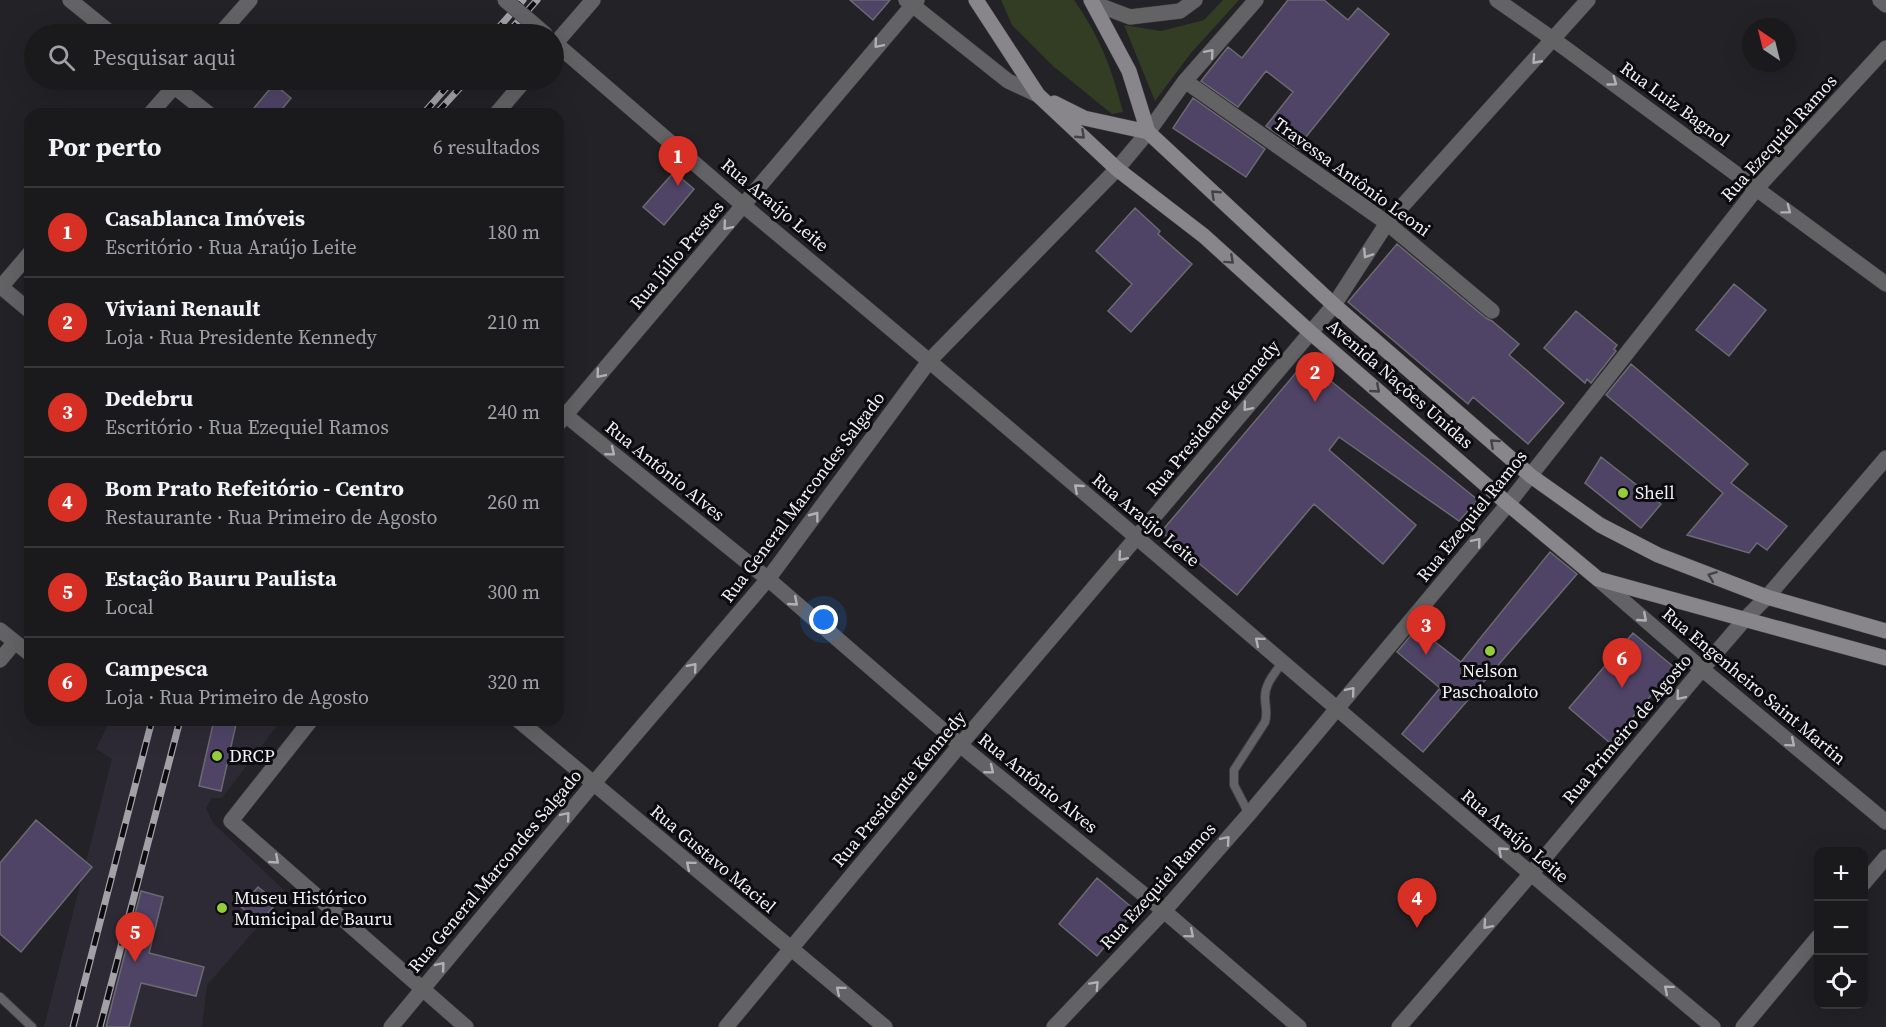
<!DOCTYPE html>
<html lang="pt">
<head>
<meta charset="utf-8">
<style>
  body { margin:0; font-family:"Source Serif 4",serif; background:#27272a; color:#f1f3f6 }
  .controls { position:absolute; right:18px; bottom:18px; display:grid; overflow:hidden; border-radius:12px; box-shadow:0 6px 24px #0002 }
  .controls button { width:54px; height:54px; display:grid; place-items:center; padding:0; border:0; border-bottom:2px solid #38383b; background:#1a1a1d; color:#f1f3f6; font:30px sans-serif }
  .compass { position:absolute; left:1742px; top:18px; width:54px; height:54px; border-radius:50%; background:#1a1a1d; box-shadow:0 6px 24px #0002; rotate:325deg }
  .you { position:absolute; left:824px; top:620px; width:21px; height:21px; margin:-15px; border:4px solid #fff; border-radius:50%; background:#1a73e8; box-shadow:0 0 0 9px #1a73e833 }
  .badge { display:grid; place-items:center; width:39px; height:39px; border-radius:50%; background:#d93025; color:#fff; font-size:20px; font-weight:700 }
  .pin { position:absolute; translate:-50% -50px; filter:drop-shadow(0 2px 3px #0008) }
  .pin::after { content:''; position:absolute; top:32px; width:21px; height:18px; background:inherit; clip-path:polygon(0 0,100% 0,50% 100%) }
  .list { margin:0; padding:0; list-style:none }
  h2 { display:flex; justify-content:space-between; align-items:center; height:78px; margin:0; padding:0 24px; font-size:26px }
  h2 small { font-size:20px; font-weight:400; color:#9fa1a4 }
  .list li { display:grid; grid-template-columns:39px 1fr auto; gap:18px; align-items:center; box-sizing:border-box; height:90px; padding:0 24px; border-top:2px solid #38383b }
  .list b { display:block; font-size:22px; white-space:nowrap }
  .list p { margin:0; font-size:20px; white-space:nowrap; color:#9fa1a4 }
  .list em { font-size:20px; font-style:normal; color:#9fa1a4 }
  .icon { flex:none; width:33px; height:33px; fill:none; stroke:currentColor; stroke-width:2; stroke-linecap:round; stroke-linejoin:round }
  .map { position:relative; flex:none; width:1886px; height:1027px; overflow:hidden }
  .search { position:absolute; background:#1a1a1d; box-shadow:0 6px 24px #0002; left:24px; top:24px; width:540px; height:66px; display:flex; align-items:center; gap:15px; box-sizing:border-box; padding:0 21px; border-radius:33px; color:#9fa1a4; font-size:22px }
  .panel { position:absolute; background:#1a1a1d; box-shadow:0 6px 24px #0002; left:24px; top:108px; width:540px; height:618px; border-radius:18px }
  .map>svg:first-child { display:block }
  .built { fill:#2d2a35 }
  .green { fill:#323d24 }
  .building { fill:#4f4466; stroke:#6b6a70; stroke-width:1.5 }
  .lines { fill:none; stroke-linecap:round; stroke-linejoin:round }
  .service-casing { stroke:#403f44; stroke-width:10 }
  .minor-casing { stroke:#403f44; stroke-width:16 }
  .tertiary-casing { stroke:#403f44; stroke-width:16 }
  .secondary-casing { stroke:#403f44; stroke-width:16 }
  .service { stroke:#636265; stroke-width:8 }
  .minor { stroke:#636265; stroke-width:15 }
  .tertiary { stroke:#636265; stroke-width:15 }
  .secondary { stroke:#88868b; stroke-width:15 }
  .rail-casing { stroke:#a2a1a6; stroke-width:7 }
  .rail { stroke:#0c0b0e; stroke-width:4.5; stroke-dasharray:14; stroke-linecap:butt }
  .tertiary-bridge-casing { stroke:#403f44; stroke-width:16; stroke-linecap:butt }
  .tertiary-bridge { stroke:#636265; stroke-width:15 }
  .oneway { stroke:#b1b0b4 }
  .oneway2 { stroke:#444246 }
  .poi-dot { fill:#95cc3b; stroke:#0c0b0e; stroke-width:2 }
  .labels { text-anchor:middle; stroke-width:6; stroke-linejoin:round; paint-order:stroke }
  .street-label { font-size:18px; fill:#f1f0f4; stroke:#0c0b0e }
  .poi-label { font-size:18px; fill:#f1f0f4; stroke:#0c0b0e; text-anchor:start }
</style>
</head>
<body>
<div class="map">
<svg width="1886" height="1027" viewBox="0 0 1886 1027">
  <rect width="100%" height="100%" fill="#232227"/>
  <path class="built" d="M110,720H278L277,726L222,798H212L206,808L213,823L287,893L207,985L202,1027H44L112,759L96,749Z"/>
  <path class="green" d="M1001,0H1074C1101,39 1111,66 1123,112L1112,114L1053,66L1012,25Z
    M1223,0H1239L1191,53L1155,101L1124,25L1161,31L1204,20Z"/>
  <path class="building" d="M850,0H890L873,20Z
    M1288,0H1324L1348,20L1358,8L1389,34L1297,148L1266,126L1293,92L1266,71L1238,107L1201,81L1228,47L1242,58Z
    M274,84L291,98L278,114H249Z
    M1193,98L1265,149L1246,177L1173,128Z
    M674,172L694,189L664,225L643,207Z
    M1135,208L1160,231L1158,234L1192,264L1131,332L1108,311L1132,284L1096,251Z
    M1397,244L1486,318L1492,321L1519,344L1509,355L1564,403L1528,444L1473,397L1468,404L1348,302Z
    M1734,284L1766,310L1729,356L1696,330Z
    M1576,311L1617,345L1614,349L1616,351L1591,383L1587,379L1585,383L1544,348Z
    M1306,361L1478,500L1459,521L1339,437L1329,450L1416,525L1383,564L1314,504L1237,595L1161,532Z
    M1631,364L1748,464L1731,483L1787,526L1767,550L1757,543L1749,553L1687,535L1723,493L1606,395Z
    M1601,457L1661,504L1641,528L1585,483Z
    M1550,552L1577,574L1423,752L1402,734L1440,688L1397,652L1417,628L1461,662Z
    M1633,633L1675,668L1610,743L1569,708Z
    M214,720H237L221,791L199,786Z
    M36,820L92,867L21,952L0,934V863Z
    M1097,878L1135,910L1097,956L1059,924Z
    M258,887L277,902L260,923L241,907Z
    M141,891L163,897L149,953L204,967L196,996L141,983L129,1027H106Z"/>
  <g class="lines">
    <g class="service-casing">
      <path id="service" d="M1249,814L1234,785V770L1265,722C1268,713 1265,706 1265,697C1265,683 1276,672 1283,661
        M0,997L32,1027"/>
    </g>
    <g class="minor-casing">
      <path id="minor" d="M70,0L112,34
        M906,0L1008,81L1038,95
        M1497,0L1554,40L1886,284
        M1880,0L1886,5
        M554,45L593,0
        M166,80L209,114
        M1185,81L1387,223L1492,311
        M496,114L525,80
        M744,206C1070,476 1388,756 1713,1027
        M0,286L30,311
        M558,409L768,579L960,745L1164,911L1299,1027
        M1598,579L1702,669L1886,822
        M0,630L30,654
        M0,660L15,642
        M1864,883L1886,857
        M391,1027L593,784L768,579L930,360L1117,169
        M726,1027L960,745L1334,305L1387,223L1588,0
        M1054,1027L1164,911L1249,814L1508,504L1757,188L1886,48
        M1399,1027L1530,875L1702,669L1745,619L1767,597L1886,458
        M1743,1027L1818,937"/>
    </g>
    <g class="tertiary-casing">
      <path id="tertiary" d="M1093,3L1130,17L1180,11L1195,0
        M530,21L545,34
        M220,34L250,0
        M554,42L744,206
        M150,114L180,80
        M1117,169L1148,132L1185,81L1256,0
        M0,288L30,253
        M558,424L917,0
        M311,720L231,821L466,1027
        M518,720L885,1027"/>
    </g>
    <g class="secondary-casing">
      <path id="secondary" d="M976,0L1038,95L1117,169L1204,236L1310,332L1508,504L1598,579L1886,658
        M1091,0L1129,71L1148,132L1334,305L1531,476L1600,525L1658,555L1767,597L1886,631
        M1054,103L1084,118L1148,132"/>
    </g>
    <use href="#service" class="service"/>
    <use href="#minor" class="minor"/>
    <use href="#tertiary" class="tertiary"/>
    <use href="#secondary" class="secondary"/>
    <g class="rail-casing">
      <path id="rail" d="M493,34L523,0
        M507,34L537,0
        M423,114L453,80
        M436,114L467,80
        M73,1027L152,720
        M100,1027L180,720"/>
    </g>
    <use href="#rail" class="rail"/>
    <g class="tertiary-bridge-casing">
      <path id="tertiary-bridge" d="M505,0L530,21"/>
    </g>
    <use href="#tertiary-bridge" class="tertiary-bridge"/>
  </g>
  <defs><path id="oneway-chevron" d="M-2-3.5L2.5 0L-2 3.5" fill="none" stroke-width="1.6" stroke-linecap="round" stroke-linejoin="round" transform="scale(1.5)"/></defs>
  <g class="oneway">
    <use href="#oneway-chevron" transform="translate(878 44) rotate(130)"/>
    <use href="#oneway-chevron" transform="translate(1210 53) rotate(-49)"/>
    <use href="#oneway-chevron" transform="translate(1536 60) rotate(132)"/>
    <use href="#oneway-chevron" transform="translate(1613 82) rotate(36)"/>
    <use href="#oneway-chevron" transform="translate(1787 210) rotate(37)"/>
    <use href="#oneway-chevron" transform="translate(727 226) rotate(130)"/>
    <use href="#oneway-chevron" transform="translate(1367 254) rotate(123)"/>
    <use href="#oneway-chevron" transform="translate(600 374) rotate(130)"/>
    <use href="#oneway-chevron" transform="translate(1247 407) rotate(130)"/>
    <use href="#oneway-chevron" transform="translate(611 452) rotate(39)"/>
    <use href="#oneway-chevron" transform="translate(1078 488) rotate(-139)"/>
    <use href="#oneway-chevron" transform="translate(815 516) rotate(-53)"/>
    <use href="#oneway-chevron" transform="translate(1477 542) rotate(-50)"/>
    <use href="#oneway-chevron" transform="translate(1122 557) rotate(131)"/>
    <use href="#oneway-chevron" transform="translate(794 602) rotate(41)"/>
    <use href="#oneway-chevron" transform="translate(1643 618) rotate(41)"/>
    <use href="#oneway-chevron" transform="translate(1259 641) rotate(-140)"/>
    <use href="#oneway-chevron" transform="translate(693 667) rotate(-50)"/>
    <use href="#oneway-chevron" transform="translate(1351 691) rotate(-50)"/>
    <use href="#oneway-chevron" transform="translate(1680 696) rotate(130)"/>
    <use href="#oneway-chevron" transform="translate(1791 743) rotate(40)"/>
    <use href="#oneway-chevron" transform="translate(990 770) rotate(39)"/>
    <use href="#oneway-chevron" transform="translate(566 816) rotate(-50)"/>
    <use href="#oneway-chevron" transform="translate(1226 840) rotate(-49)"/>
    <use href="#oneway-chevron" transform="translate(1502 851) rotate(-139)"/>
    <use href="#oneway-chevron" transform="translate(275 860) rotate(41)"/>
    <use href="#oneway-chevron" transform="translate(690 865) rotate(-140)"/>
    <use href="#oneway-chevron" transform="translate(1487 925) rotate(131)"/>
    <use href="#oneway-chevron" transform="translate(1190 934) rotate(40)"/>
    <use href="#oneway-chevron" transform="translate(441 966) rotate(-50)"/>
    <use href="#oneway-chevron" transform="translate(1095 985) rotate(-47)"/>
    <use href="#oneway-chevron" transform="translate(1668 989) rotate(-140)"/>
    <use href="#oneway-chevron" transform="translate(840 990) rotate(-140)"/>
  </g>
  <g class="oneway2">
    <use href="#oneway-chevron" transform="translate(1081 135) rotate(43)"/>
    <use href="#oneway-chevron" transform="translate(1215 194) rotate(-137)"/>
    <use href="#oneway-chevron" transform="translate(1230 260) rotate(42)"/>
    <use href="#oneway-chevron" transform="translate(1376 389) rotate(41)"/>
    <use href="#oneway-chevron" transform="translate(1494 443) rotate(-138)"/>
    <use href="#oneway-chevron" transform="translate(1712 576) rotate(-159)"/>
  </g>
  <g class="poi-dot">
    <circle cx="1623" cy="493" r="6"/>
    <circle cx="1490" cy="651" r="6"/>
    <circle cx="217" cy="756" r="6"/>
    <circle cx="222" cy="908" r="6"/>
  </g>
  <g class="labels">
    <g class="street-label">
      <text transform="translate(1675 104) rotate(36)" y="6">Rua Luiz Bagnol</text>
      <text transform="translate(1779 138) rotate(-48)" y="6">Rua Ezequiel Ramos</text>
      <text transform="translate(1352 177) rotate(36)" y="6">Travessa Antônio Leoni</text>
      <text transform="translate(775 205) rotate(40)" y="6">Rua Araújo Leite</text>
      <text transform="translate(677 255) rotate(-50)" y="6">Rua Júlio Prestes</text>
      <text transform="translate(1400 384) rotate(41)" y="6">Avenida Nações Unidas</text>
      <text transform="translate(1213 418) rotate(-50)" y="6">Rua Presidente Kennedy</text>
      <text transform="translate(665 471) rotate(39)" y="6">Rua Antônio Alves</text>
      <text transform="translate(803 497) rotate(-53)" y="6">Rua General Marcondes Salgado</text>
      <text transform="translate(1472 516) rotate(-51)" y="6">Rua Ezequiel Ramos</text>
      <text transform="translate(1146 520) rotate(40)" y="6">Rua Araújo Leite</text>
      <text transform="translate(1754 686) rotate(40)" y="6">Rua Engenheiro Saint Martin</text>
      <text transform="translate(1627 729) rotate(-50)" y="6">Rua Primeiro de Agosto</text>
      <text transform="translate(1038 783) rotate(39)" y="6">Rua Antônio Alves</text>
      <text transform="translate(899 789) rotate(-50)" y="6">Rua Presidente Kennedy</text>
      <text transform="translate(1515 836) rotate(40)" y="6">Rua Araújo Leite</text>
      <text transform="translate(713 859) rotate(40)" y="6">Rua Gustavo Maciel</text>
      <text transform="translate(495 871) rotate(-50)" y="6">Rua General Marcondes Salgado</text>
      <text transform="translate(1158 886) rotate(-48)" y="6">Rua Ezequiel Ramos</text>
    </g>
    <g class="poi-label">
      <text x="1635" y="499">Shell</text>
      <text x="1490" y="677" text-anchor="middle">Nelson<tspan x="1490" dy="21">Paschoaloto</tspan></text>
      <text x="229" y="762">DRCP</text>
      <text x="234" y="904">Museu Histórico<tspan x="234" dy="21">Municipal de Bauru</tspan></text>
    </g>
  </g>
</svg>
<div class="controls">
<button>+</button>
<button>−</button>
<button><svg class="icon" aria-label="locate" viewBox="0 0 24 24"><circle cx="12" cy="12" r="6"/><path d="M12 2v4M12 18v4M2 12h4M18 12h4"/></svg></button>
</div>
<svg class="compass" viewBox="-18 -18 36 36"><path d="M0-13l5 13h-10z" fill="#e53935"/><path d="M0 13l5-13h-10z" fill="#9fa1a4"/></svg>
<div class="you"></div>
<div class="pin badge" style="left:678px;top:186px">1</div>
<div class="pin badge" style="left:1315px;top:402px">2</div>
<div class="pin badge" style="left:1426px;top:655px">3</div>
<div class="pin badge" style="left:1417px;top:928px">4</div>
<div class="pin badge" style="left:135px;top:962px">5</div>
<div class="pin badge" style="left:1622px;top:688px">6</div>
<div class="search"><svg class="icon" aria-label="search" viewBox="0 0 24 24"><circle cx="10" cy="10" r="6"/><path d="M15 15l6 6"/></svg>Pesquisar aqui</div>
<section class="panel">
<h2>Por perto<small>6 resultados</small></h2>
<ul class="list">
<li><span class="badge">1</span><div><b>Casablanca Imóveis</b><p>Escritório · Rua Araújo Leite</p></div><em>180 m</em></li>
<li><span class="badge">2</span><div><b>Viviani Renault</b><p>Loja · Rua Presidente Kennedy</p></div><em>210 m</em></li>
<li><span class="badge">3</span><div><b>Dedebru</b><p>Escritório · Rua Ezequiel Ramos</p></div><em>240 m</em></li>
<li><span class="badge">4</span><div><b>Bom Prato Refeitório - Centro</b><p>Restaurante · Rua Primeiro de Agosto</p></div><em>260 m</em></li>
<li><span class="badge">5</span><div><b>Estação Bauru Paulista</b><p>Local</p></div><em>300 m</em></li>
<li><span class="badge">6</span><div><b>Campesca</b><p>Loja · Rua Primeiro de Agosto</p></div><em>320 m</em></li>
</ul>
</section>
</div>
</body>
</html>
